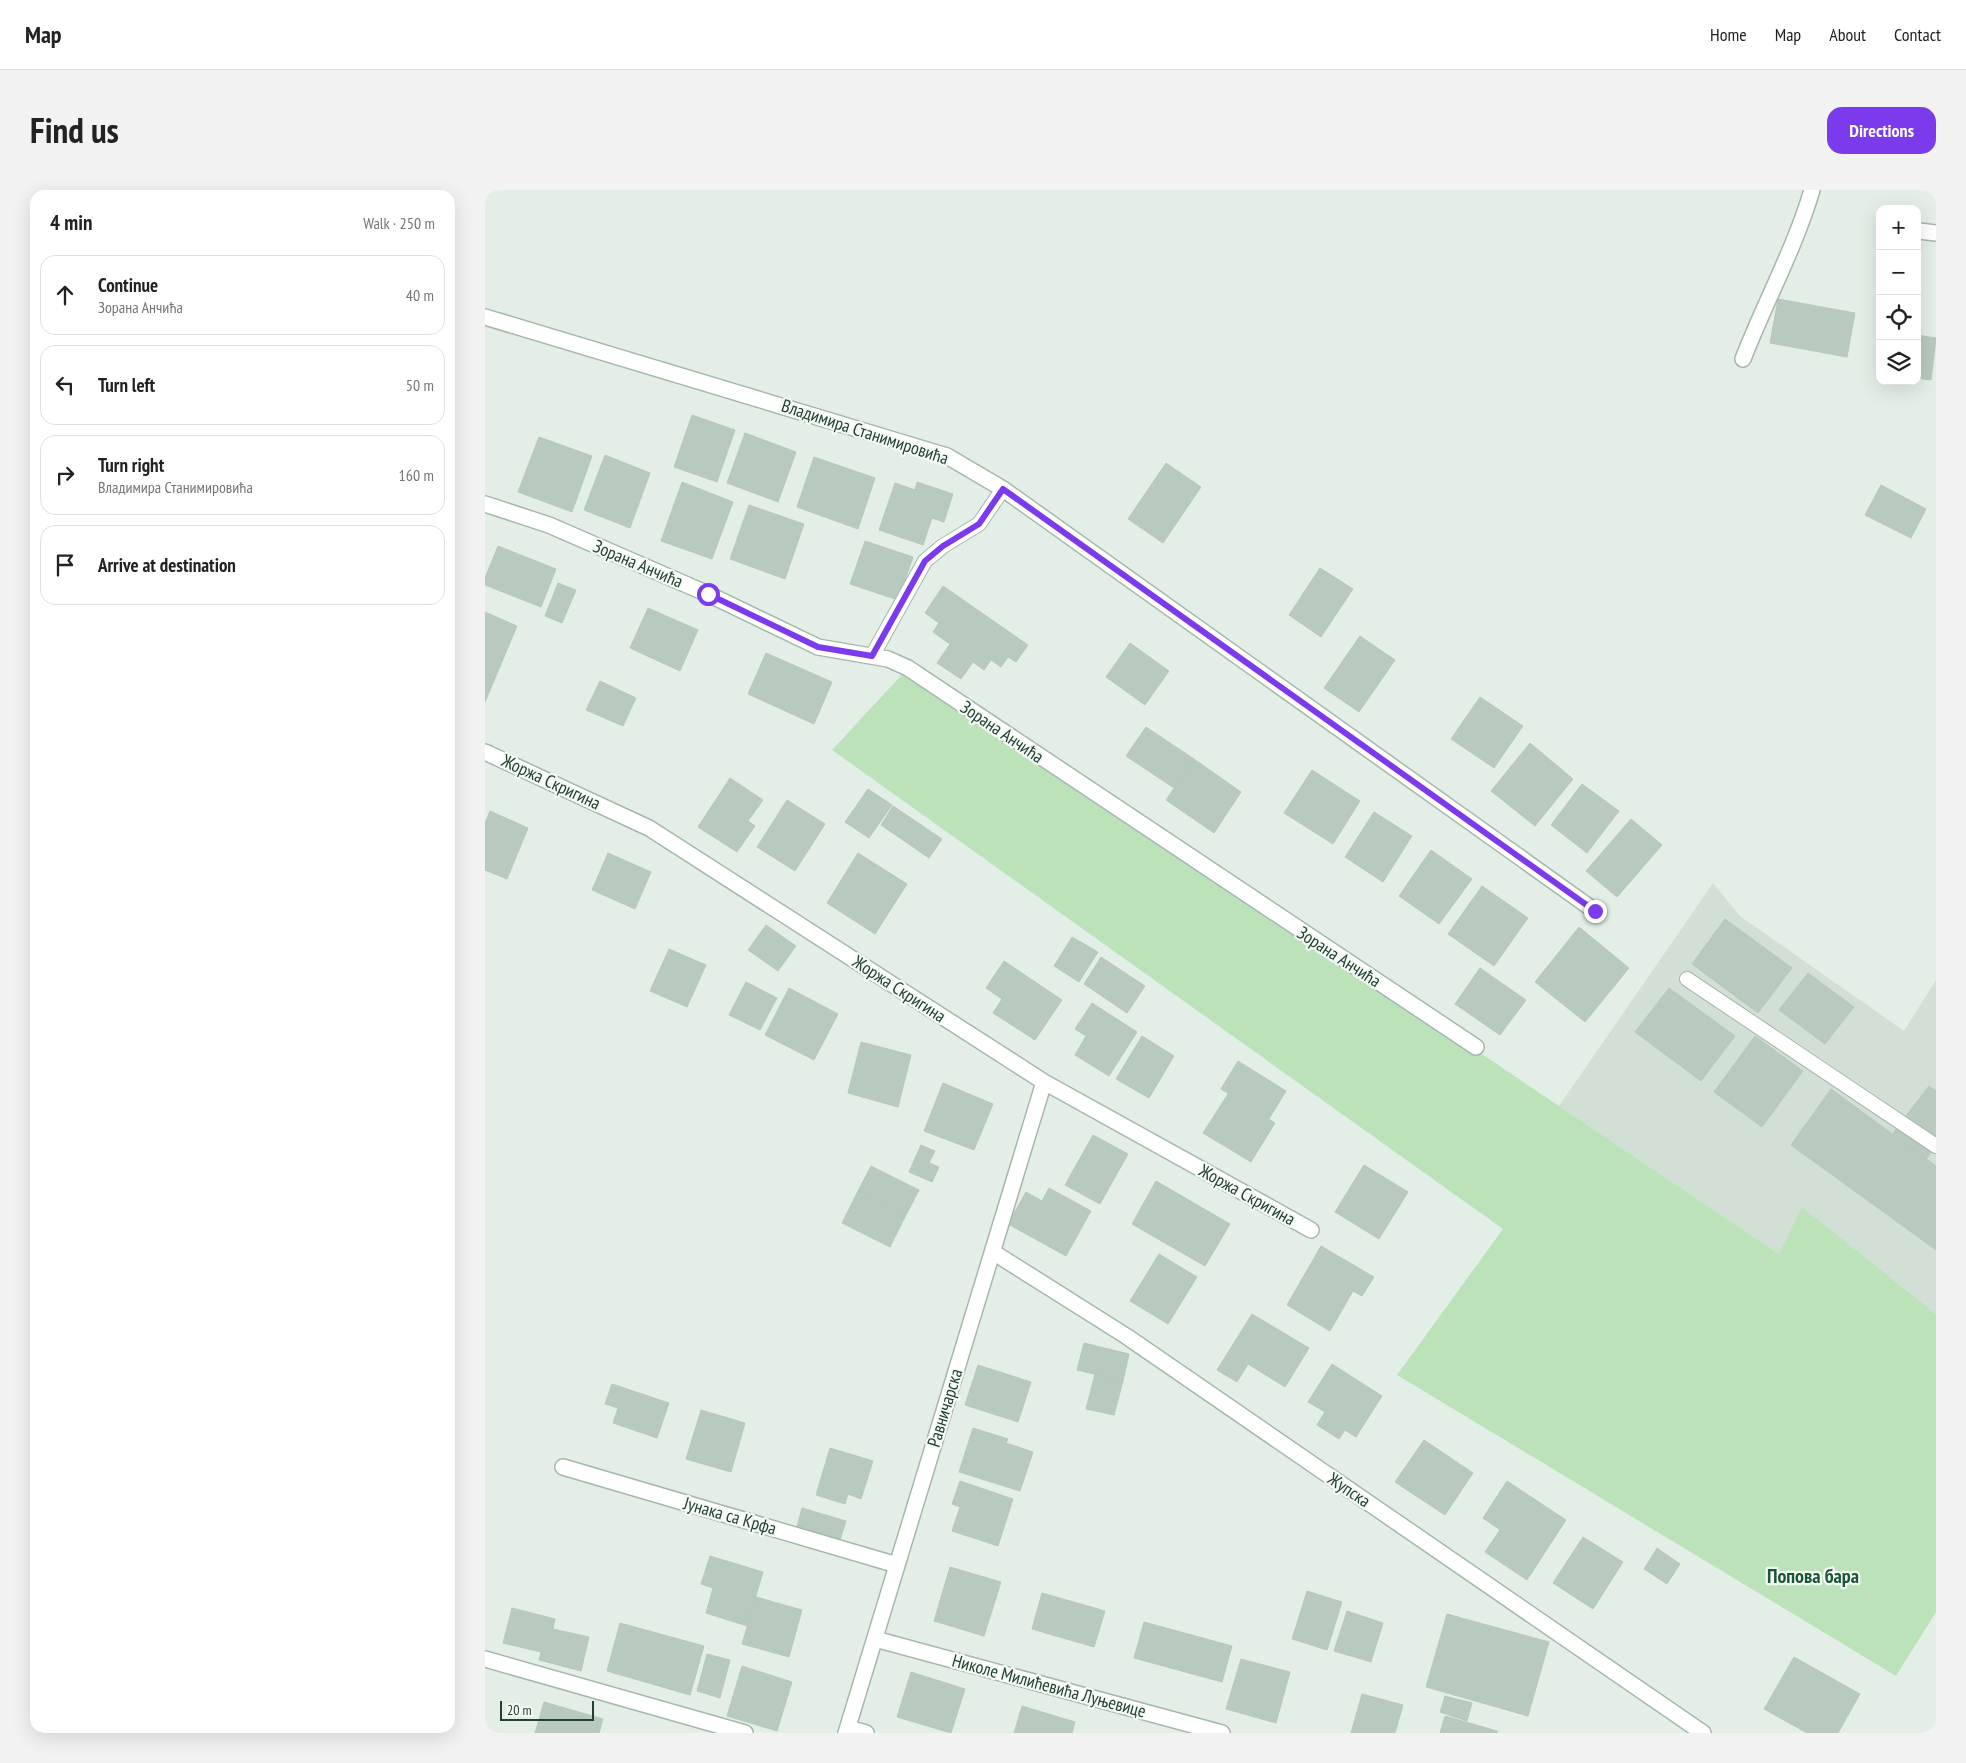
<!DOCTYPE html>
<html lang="en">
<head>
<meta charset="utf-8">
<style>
  body { margin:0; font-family:"PT Sans Narrow",sans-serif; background:#f2f2f2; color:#222 }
  .controls { position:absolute; right:15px; top:15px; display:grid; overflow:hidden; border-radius:10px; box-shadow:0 5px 20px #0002 }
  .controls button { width:45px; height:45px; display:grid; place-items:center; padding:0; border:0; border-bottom:1px solid #e0e0e0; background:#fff; color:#222; font:25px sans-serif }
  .scale { position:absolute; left:15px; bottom:12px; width:94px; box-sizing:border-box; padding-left:5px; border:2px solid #21422f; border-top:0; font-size:14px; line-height:18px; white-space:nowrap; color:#21422f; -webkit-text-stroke:4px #f5faf6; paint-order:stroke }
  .stop { position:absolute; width:15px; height:15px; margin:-11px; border:4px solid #7c3aed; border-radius:50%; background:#fff }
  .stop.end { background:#7c3aed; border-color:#fff; box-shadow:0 1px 5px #0008 }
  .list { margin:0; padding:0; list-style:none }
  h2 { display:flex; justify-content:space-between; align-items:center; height:65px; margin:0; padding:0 20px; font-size:21px }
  h2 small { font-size:16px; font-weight:400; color:#767676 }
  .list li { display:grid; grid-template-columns:32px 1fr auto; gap:15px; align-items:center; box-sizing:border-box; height:80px; margin:0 10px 10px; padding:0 10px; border:1px solid #e0e0e0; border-radius:15px }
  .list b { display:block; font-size:19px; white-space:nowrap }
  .list p { margin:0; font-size:16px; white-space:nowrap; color:#767676 }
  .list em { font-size:16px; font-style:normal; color:#767676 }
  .icon { flex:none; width:28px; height:28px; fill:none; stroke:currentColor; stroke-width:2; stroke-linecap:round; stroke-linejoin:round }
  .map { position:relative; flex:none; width:1451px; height:1543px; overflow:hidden; border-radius:15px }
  header { display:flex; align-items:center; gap:30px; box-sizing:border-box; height:70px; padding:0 25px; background:#fff; border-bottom:1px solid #e0e0e0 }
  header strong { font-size:24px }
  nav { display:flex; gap:28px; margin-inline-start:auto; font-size:18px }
  .intro { display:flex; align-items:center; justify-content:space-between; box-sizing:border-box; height:120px; padding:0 30px }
  h1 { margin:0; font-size:35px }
  .button { padding:12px 22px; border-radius:15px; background:#7c3aed; color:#fff; font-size:18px; font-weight:700 }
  main { display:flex; gap:30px; padding:0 30px }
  aside { flex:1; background:#fff; border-radius:15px; box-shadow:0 5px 20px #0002 }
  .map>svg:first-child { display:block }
  .built { fill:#d1dfd4 }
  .green { fill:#bce2ba }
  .building { fill:#b8cabe; stroke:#b5c9ba }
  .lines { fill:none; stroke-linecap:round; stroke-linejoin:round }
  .lane-casing { stroke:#a5b8ab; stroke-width:16 }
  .street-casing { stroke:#a5b8ab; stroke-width:18 }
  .lane { stroke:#fff; stroke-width:14 }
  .street { stroke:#fff; stroke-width:15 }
  .route { stroke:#7c3aed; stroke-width:6 }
  .labels { text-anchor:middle; stroke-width:4.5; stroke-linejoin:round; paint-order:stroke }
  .street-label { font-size:18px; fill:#21422f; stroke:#f5faf6 }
  .quarter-label { font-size:20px; font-weight:bold; fill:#1a5735; stroke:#f5faf6 }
</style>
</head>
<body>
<header>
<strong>Map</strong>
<nav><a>Home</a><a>Map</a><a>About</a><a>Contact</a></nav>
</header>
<div class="intro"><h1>Find us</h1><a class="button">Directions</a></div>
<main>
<aside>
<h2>4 min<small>Walk · 250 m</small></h2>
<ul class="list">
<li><svg class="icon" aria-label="ahead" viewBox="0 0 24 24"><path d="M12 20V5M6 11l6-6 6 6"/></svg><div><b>Continue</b><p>Зорана Анчића</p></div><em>40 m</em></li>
<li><svg class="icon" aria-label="left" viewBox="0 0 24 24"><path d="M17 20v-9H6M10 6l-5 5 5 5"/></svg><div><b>Turn left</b></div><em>50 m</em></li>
<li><svg class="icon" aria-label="right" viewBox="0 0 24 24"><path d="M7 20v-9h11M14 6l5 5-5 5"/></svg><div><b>Turn right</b><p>Владимира Станимировића</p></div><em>160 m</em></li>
<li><svg class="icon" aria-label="arrive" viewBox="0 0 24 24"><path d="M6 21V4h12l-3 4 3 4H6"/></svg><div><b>Arrive at destination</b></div></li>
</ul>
</aside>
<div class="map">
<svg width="1451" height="1543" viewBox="0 0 1451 1543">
  <rect width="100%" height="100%" fill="#e3efe6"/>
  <path class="built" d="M1228,693L1255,726L1419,841L1451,790V1124L1318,1018L1294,1064L1074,916Z"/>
  <path class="green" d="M423,478L1294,1064L1317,1017L1451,1124V1422L1411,1486L912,1185L1018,1039L347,560Z"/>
  <path class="building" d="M1293,109L1370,123L1362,167L1285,153Z
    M1432,145L1451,148L1446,190L1432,188Z
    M207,225L250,240L232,292L189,277Z
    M260,243L311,262L293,312L242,293Z
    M54,247L107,266L87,322L33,302Z
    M120,265L165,283L145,338L99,320Z
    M329,267L390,288L373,339L312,317Z
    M681,273L716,297L678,353L643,329Z
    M197,292L248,312L227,369L176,351Z
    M432,292L468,304L459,332L447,328L438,355L394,340L410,293L430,300Z
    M1396,295L1441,319L1426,348L1380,325Z
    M264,315L319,334L300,389L245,369Z
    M380,351L428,367L413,410L365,394Z
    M13,356L71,379L56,417L0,395V388Z
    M835,378L868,399L836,447L804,425Z
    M73,393L91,400L77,433L60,426Z
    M458,396L543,455L531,472L523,467L516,477L506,470L499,480L488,472L476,489L452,473L465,454L448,442L454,433L440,423Z
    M163,418L213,440L195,481L145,458Z
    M0,422L32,436L0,512Z
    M875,446L910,470L874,522L839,498Z
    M645,453L684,481L660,515L621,487Z
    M281,463L347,492L329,534L263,504Z
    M115,491L151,508L138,536L101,520Z
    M995,507L1038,536L1009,578L966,549Z
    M661,537L709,569L689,598L641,566Z
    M1045,553L1088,589L1050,636L1006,601Z
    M709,569L756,602L729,643L681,610Z
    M827,580L875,611L848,654L799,623Z
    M245,588L278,610L263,631L270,636L252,662L213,637Z
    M1097,594L1134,621L1102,663L1066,635Z
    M383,599L407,615L384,648L360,632Z
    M302,610L340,634L310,681L272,657Z
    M408,616L457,649L444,668L396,635Z
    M5,621L43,638L22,689L0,680V633Z
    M889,622L927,646L898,692L860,667Z
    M1146,629L1177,655L1132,707L1101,681Z
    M946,660L987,689L954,734L914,706Z
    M123,663L166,682L150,719L107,700Z
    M373,663L422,694L390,744L342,713Z
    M997,696L1043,728L1009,776L963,744Z
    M1240,729L1307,778L1273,823L1207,774Z
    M281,735L311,756L293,781L263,760Z
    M1094,737L1144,778L1100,832L1050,792Z
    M587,747L613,762L594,792L569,776Z
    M184,759L221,775L202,817L165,801Z
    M616,767L660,796L642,823L599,794Z
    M519,771L577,810L550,850L508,823L517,809L501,798Z
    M995,778L1041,810L1015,845L970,814Z
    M1323,783L1369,817L1340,854L1294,820Z
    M261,792L292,808L275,840L244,825Z
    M304,798L353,824L329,870L280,845Z
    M1184,798L1250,846L1216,891L1150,842Z
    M607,813L652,842L624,886L590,865L601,846L590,839Z
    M657,846L689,866L664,908L631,889Z
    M1270,846L1318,881L1277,937L1229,902Z
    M376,852L426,865L413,917L363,903Z
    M753,871L801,901L784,929L736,899Z
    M458,893L508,914L489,960L439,941Z
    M1444,896L1451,901V956L1441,969L1408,943Z
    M1346,899L1451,976V1060L1306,955Z
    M743,904L790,933L766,972L718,943Z
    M608,945L643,964L615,1014L580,995Z
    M436,955L450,961L444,973L454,977L447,992L424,982Z
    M879,975L923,1002L894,1049L850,1022Z
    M386,976L434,1000L421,1025L373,1001Z
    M671,991L745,1034L720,1076L647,1034Z
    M564,998L606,1021L581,1066L523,1034L541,1002L557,1011Z
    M373,1001L421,1025L405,1057L357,1033Z
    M836,1056L889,1087L877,1106L868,1101L845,1141L802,1115Z
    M674,1064L712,1087L683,1134L645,1111Z
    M767,1124L824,1158L800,1197L763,1174L752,1192L732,1180Z
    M599,1153L644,1164L638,1191L592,1180Z
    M847,1174L897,1206L871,1247L860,1240L854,1249L832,1235L840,1222L823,1212Z
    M493,1175L546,1192L533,1232L480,1215Z
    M610,1184L638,1191L629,1225L601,1219Z
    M127,1194L184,1213L172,1248L128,1233L133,1218L120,1214Z
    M216,1220L260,1233L246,1282L201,1269Z
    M488,1238L523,1249L521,1253L548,1262L535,1301L474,1282Z
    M939,1250L988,1283L960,1325L910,1292Z
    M345,1258L388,1271L376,1309L363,1304L360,1314L331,1305Z
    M475,1291L528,1309L513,1356L467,1341L475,1317L467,1314Z
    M1022,1291L1081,1330L1042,1390L1000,1362L1015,1340L998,1328Z
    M317,1318L361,1331L355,1350L312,1337Z
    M1098,1347L1138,1372L1108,1419L1068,1393Z
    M1172,1358L1195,1374L1182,1394L1159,1379Z
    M225,1366L278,1382L262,1436L221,1423L228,1398L216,1394Z
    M465,1377L516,1392L499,1446L449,1431Z
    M822,1401L857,1412L842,1460L807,1449Z
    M557,1403L620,1421L609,1457L547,1439Z
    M271,1407L317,1420L304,1467L257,1454Z
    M27,1418L70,1429L68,1439L104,1447L96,1481L54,1470L56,1462L18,1453Z
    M862,1421L898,1433L886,1472L849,1461Z
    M962,1424L1064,1452L1043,1526L941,1497Z
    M659,1432L747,1456L737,1492L649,1468Z
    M135,1433L219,1456L205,1505L122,1481Z
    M222,1464L245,1470L235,1508L212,1501Z
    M1309,1467L1375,1504L1353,1543H1322L1279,1519Z
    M756,1469L805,1482L791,1533L741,1519Z
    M257,1476L307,1492L292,1541L242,1526Z
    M426,1482L480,1499L466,1543L412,1527Z
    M877,1504L918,1515L910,1543H866Z
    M960,1506L987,1513L982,1531L955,1522Z
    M59,1512L118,1529L114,1543H50Z
    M537,1516L590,1532L587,1543H529Z
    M960,1526L1012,1541V1543H955Z"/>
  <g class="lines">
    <g class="lane-casing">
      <path id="lane" d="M387,466L440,371L458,356L494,334L518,299
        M1202,789L1451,956"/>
    </g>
    <g class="street-casing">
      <path id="street" d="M1434,41L1451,43
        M0,127L462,266L518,299L1110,721
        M1258,169C1280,112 1310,58 1327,0
        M0,314L64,335L223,404L333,457L403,469L423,478L991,857
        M0,562L164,638L559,892L826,1040
        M508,1062L641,1146L1218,1543
        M78,1277L412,1375
        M390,1449L737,1543
        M0,1469L260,1543
        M363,1538L381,1543
        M361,1543L559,892"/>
    </g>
    <use href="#lane" class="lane"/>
    <use href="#street" class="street"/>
  </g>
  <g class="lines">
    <path class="route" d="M223,404L333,457L387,466L440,371L458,356L494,334L518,299L1110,721"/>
  </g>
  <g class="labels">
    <g class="street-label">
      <text transform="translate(380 242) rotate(18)" y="6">Владимира Станимировића</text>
      <text transform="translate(153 374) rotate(23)" y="6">Зорана Анчића</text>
      <text transform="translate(517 542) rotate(34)" y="6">Зорана Анчића</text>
      <text transform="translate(66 592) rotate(25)" y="6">Жоржа Скригина</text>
      <text transform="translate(854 767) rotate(33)" y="6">Зорана Анчића</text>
      <text transform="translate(414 799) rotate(33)" y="6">Жоржа Скригина</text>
      <text transform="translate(762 1005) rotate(29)" y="6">Жоржа Скригина</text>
      <text transform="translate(460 1218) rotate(-73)" y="6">Равничарска</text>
      <text transform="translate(864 1300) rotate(34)" y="6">Жупска</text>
      <text transform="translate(245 1326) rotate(16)" y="6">Јунака са Крфа</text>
      <text transform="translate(564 1496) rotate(15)" y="6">Николе Милићевића Луњевице</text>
    </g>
    <g class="quarter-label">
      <text x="1328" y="1393">Попова бара</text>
    </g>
  </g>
</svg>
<div class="controls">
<button>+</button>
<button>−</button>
<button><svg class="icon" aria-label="locate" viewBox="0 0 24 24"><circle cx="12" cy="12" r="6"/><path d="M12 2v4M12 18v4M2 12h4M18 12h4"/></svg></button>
<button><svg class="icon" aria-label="layers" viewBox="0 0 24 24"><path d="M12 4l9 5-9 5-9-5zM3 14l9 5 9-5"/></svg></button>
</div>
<div class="scale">20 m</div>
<div class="stop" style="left:223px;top:404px"></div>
<div class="stop end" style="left:1110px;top:721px"></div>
</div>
</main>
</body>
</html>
